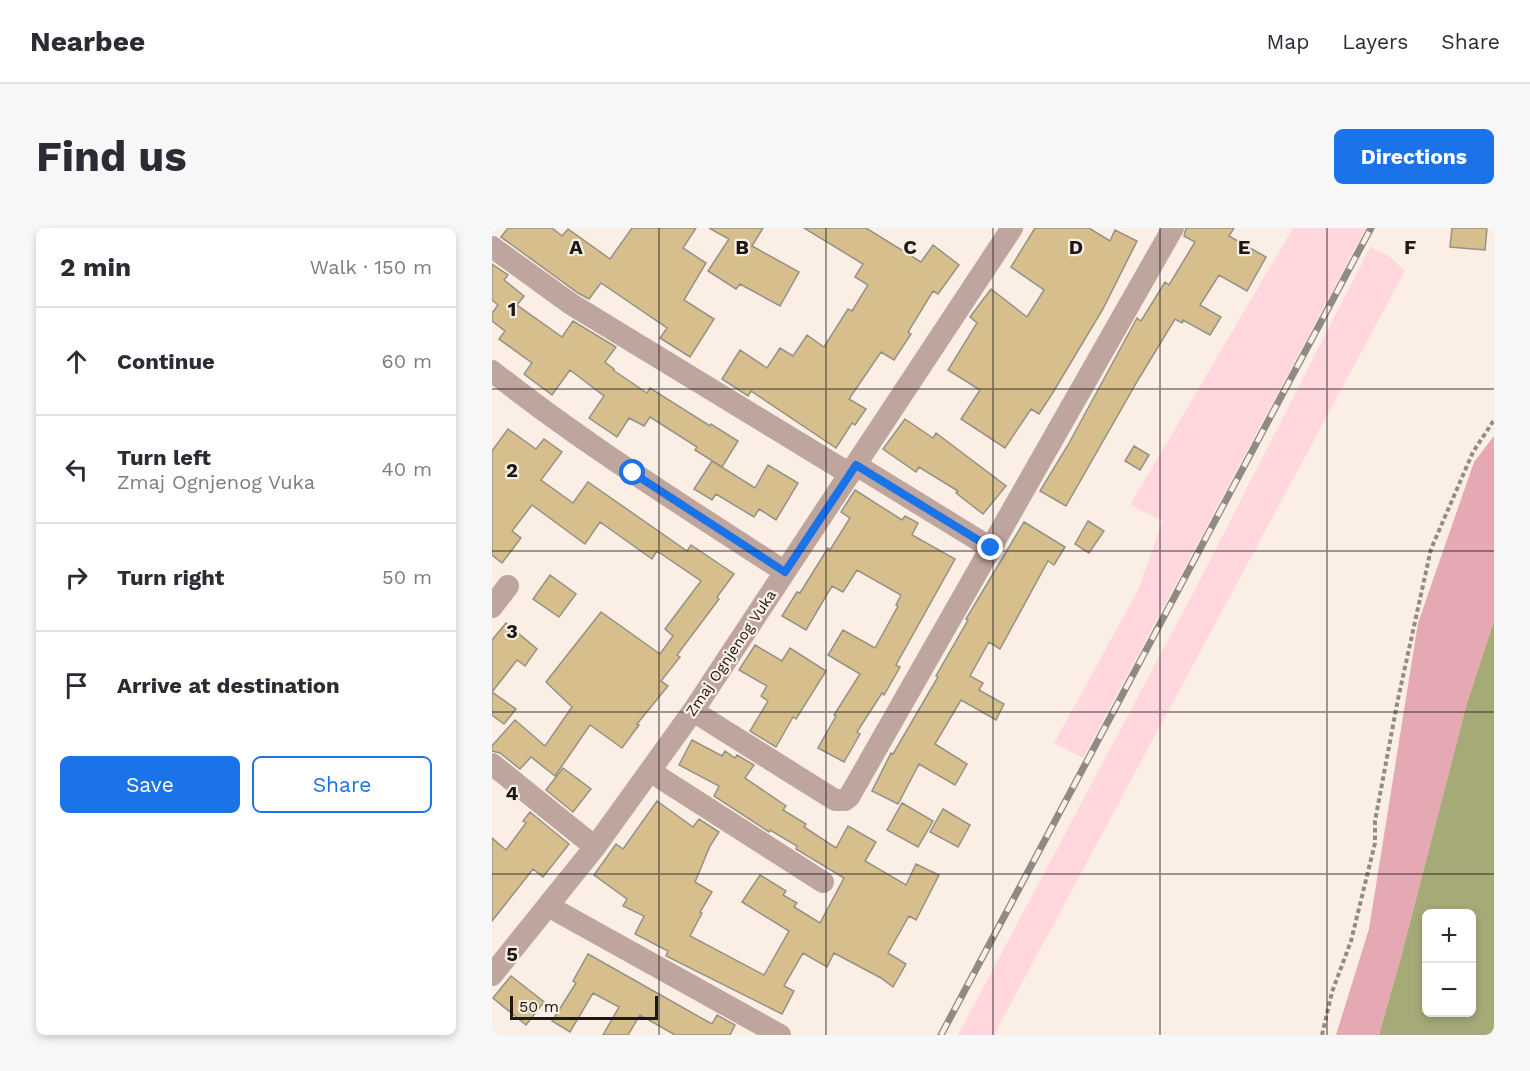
<!DOCTYPE html>
<html lang="en">
<head>
<meta charset="utf-8">
<style>
  body { margin:0; font-family:"Work Sans",sans-serif; background:#f7f7f7; color:#2b2b33 }
  .controls { position:absolute; right:18px; bottom:18px; display:grid; overflow:hidden; border-radius:9px; box-shadow:0 3px 9px #0003 }
  .controls button { width:54px; height:54px; display:grid; place-items:center; padding:0; border:0; border-bottom:2px solid #e1e1e2; background:#fff; color:#2b2b33; font:30px sans-serif }
  .scale { position:absolute; left:18px; bottom:15px; width:148px; box-sizing:border-box; padding-left:6px; border:3px solid #1c1815; border-top:0; font-size:16px; line-height:21px; white-space:nowrap; color:#1c1815; -webkit-text-stroke:4px #faeee5; paint-order:stroke }
  .stop { position:absolute; width:18px; height:18px; margin:-14px; border:4px solid #1a73e8; border-radius:50%; background:#fff }
  .stop.end { background:#1a73e8; border-color:#fff; box-shadow:0 2px 6px #0008 }
  .list { margin:0; padding:0; list-style:none }
  h2 { display:flex; justify-content:space-between; align-items:center; height:78px; margin:0; padding:0 24px; font-size:26px }
  h2 small { font-size:20px; font-weight:400; color:#7c7c81 }
  .list li { display:grid; grid-template-columns:39px 1fr auto; gap:18px; align-items:center; box-sizing:border-box; height:108px; padding:0 24px; border-top:2px solid #e1e1e2 }
  .list b { display:block; font-size:22px; white-space:nowrap }
  .list p { margin:0; font-size:20px; white-space:nowrap; color:#7c7c81 }
  .list em { font-size:20px; font-style:normal; color:#7c7c81 }
  .actions { display:flex; gap:12px; padding:18px 24px }
  .actions a { flex:1; padding:14px 0; border:2px solid #1a73e8; border-radius:9px; text-align:center; font-size:21px; color:#1a73e8 }
  .actions .main { background:#1a73e8; color:#fff }
  .icon { flex:none; width:33px; height:33px; fill:none; stroke:currentColor; stroke-width:2; stroke-linecap:round; stroke-linejoin:round }
  .map { position:relative; flex:none; width:1002px; height:807px; overflow:hidden; border-radius:9px }
  header { display:flex; align-items:center; gap:36px; box-sizing:border-box; height:84px; padding:0 30px; background:#fff; border-bottom:2px solid #e1e1e2 }
  header strong { font-size:28px }
  nav { display:flex; gap:33px; margin-inline-start:auto; font-size:21px }
  .intro { display:flex; align-items:center; justify-content:space-between; box-sizing:border-box; height:144px; padding:0 36px }
  h1 { margin:0; font-size:42px }
  .button { padding:15px 27px; border-radius:9px; background:#1a73e8; color:#fff; font-size:21px; font-weight:700 }
  main { display:flex; gap:36px; padding:0 36px }
  aside { flex:1; background:#fff; border-radius:9px; box-shadow:0 3px 9px #0003 }
  .map>svg:first-child { display:block }
  .green { fill:#ffd7dc }
  .forest { fill:#e4a9b2 }
  .water { fill:#a6aa77; fill-rule:evenodd }
  .building { fill:#d6bf8d; stroke:#969185; stroke-width:1.5 }
  .lines { fill:none; stroke-linecap:round; stroke-linejoin:round }
  .path { stroke:#938b85; stroke-width:4; stroke-dasharray:4.5 3; stroke-linecap:butt }
  .minor { stroke:#bea59e; stroke-width:22 }
  .rail-casing { stroke:#918983; stroke-width:7 }
  .rail { stroke:#faeee5; stroke-width:4.5; stroke-dasharray:14; stroke-linecap:butt }
  .route { stroke:#1a73e8; stroke-width:8 }
  .grid { fill:none; stroke:#1c1815; stroke-width:1.5; stroke-opacity:0.55 }
  .labels { text-anchor:middle; stroke-width:4.5; stroke-linejoin:round; paint-order:stroke }
  .street-label { font-size:15px; fill:#1c1815; stroke:#faeee5 }
  .grid-label { font-size:20px; text-anchor:middle; font-weight:bold; fill:#1c1815; stroke:#faeee5; stroke-width:4.5; stroke-linejoin:round; paint-order:stroke }
</style>
</head>
<body>
<header>
<strong>Nearbee</strong>
<nav><a>Map</a><a>Layers</a><a>Share</a></nav>
</header>
<div class="intro"><h1>Find us</h1><a class="button">Directions</a></div>
<main>
<aside>
<h2>2 min<small>Walk · 150 m</small></h2>
<ul class="list">
<li><svg class="icon" aria-label="ahead" viewBox="0 0 24 24"><path d="M12 20V5M6 11l6-6 6 6"/></svg><div><b>Continue</b></div><em>60 m</em></li>
<li><svg class="icon" aria-label="left" viewBox="0 0 24 24"><path d="M17 20v-9H6M10 6l-5 5 5 5"/></svg><div><b>Turn left</b><p>Zmaj Ognjenog Vuka</p></div><em>40 m</em></li>
<li><svg class="icon" aria-label="right" viewBox="0 0 24 24"><path d="M7 20v-9h11M14 6l5 5-5 5"/></svg><div><b>Turn right</b></div><em>50 m</em></li>
<li><svg class="icon" aria-label="arrive" viewBox="0 0 24 24"><path d="M6 21V4h12l-3 4 3 4H6"/></svg><div><b>Arrive at destination</b></div></li>
</ul>
<div class="actions"><a class="main">Save</a><a>Share</a></div>
</aside>
<div class="map">
<svg width="1002" height="807" viewBox="0 0 1002 807">
  <rect width="100%" height="100%" fill="#faeee5"/>
  <path class="green" d="M801,0H874L591,530L562,515L646,362L671,293L638,277Z
    M878,19L899,29L913,43L502,807H466L711,346Z"/>
  <path class="forest" d="M1002,208V393L975,475L910,725L887,807H844L877,701L926,395L982,234Z"/>
  <path class="water" d="M1002,393V807H887L910,725L975,475ZM934,686H980V784H934Z"/>
  <path class="building" d="M16,0H60L70,8L76,1L118,31L140,0H204L191,20L214,35L192,72L222,91L198,129L168,110L175,100L109,55L97,71L86,65L9,9Z
    M217,0H271L260,18L307,44L288,78L248,56L244,61L216,43L237,11Z
    M312,0H374L429,34L441,17L467,37L446,66L441,63L416,104L419,106L402,132L389,124L357,171L374,181L363,197L360,195L344,220L259,163L256,168L230,151L248,122L275,140L288,120L301,128L315,107L332,119L356,81L360,83L376,57L363,49L371,36Z
    M543,0H597L618,13L623,2L645,13L611,81L560,166L547,186L539,181L513,220L469,191L488,162L456,142L485,95L478,89L499,61L535,89L552,62L519,39Z
    M694,0H742L737,8L774,29L755,63L727,47L708,77L729,89L718,107L691,92L690,95L683,91L646,152L574,278L548,263L576,217L645,90L649,93L673,54L677,57L703,14L692,8Z
    M960,0H995L993,22L958,19Z
    M0,36L16,47L12,52L32,68L25,77L70,109L81,93L124,119L113,134L122,141L121,142L155,165L158,160L218,198L219,196L246,213L230,239L203,222L205,219L158,189L152,198L137,190L125,209L97,190L112,168L78,142L60,167L32,146L40,135L7,111L13,103L0,93V85L6,77L0,72Z
    M413,191L441,210L444,205L514,258L491,286L464,265L466,263L427,239L424,244L391,221Z
    M16,201L44,221L52,211L70,224L49,252L81,275L96,254L195,323L199,317L242,346L225,369L227,371L185,427L188,429L169,453L176,458L145,496L147,497L130,520L98,497L63,548L39,529L28,541L8,525L0,523V518L23,492L53,518L80,479L54,454L109,384L168,426L181,408L173,401L209,353L165,323L160,331L108,294L93,316L40,277L20,303L29,310L10,335L0,327V223Z
    M642,218L657,227L648,242L633,233Z
    M220,233L263,260L276,237L306,255L284,292L267,281L262,289L224,266L220,272L202,261Z
    M363,262L410,292L413,288L426,295L420,307L463,331L404,437L408,439L392,467L390,465L365,504L368,506L352,534L326,520L344,488L342,487L368,446L336,427L351,402L383,420L406,378L404,377L409,367L365,342L351,364L340,358L314,402L290,388L305,364L308,365L336,320L338,322L358,290L349,284Z
    M596,293L612,303L597,325L583,316Z
    M532,294L573,319L562,337L556,333L508,421L497,414L478,448L491,455L487,462L512,476L504,492L469,472L443,516L475,536L463,557L427,536L406,576L380,563L399,525L401,526L446,449L444,448L476,392L474,391Z
    M58,347L84,366L67,389L41,371Z
    M14,395L45,421L33,438L25,432L0,464L24,481L12,496L0,487V412Z
    M263,417L290,433L298,420L334,443L304,491L301,489L284,519L258,503L276,473L269,468L275,458L247,442Z
    M200,512L230,528L233,523L243,530L245,527L262,537L253,550L294,578L291,582L314,596L312,599L344,620L356,598L384,614L373,633L414,657L424,636L447,647L424,692L417,688L396,725L414,736L401,759L389,750L342,725L335,739L311,725L292,758L302,763L290,786L174,728L176,723L143,706L152,688L131,678L135,671L102,647L124,616L131,621L165,573L201,599L207,591L227,604L218,618L203,654L220,664L208,684L210,685L198,708L272,747L297,703L250,674L268,647L294,663L291,667L305,675L302,679L328,695L352,650L304,621L305,618L278,602L277,604L222,568L227,558L187,537Z
    M71,540L99,561L81,584L54,562Z
    M410,575L441,593L426,619L395,602Z
    M451,581L478,597L466,619L438,604Z
    M38,584L77,616L51,649L41,641L0,693V610L14,622L34,595L31,593Z
    M96,726L220,796L225,787L243,797L238,807H183L148,787L136,807H111L127,779L101,765L78,804L60,793L84,755L81,753Z
    M19,748L52,774L34,797L1,770Z"/>
  <g class="lines">
    <path class="path" d="M830,807L840,764L859,713L883,615V593L906,471L939,321L981,224L1002,192"/>
    <path class="minor" d="M0,19L79,76L358,246
      M0,143C93,217 194,279 293,344
      M364,237L499,320
      M0,379L16,358
      M201,483L343,572H353L357,569L681,0
      M0,536L103,619
      M159,542L170,551L331,654
      M56,678L288,807
      M0,747L103,619L201,483L520,0"/>
    <g class="rail-casing">
      <path id="rail" d="M449,807L879,0"/>
    </g>
    <use href="#rail" class="rail"/>
  </g>
  <g class="lines">
    <path class="route" d="M141,245L293,344L364,237L499,320"/>
  </g>
  <path class="grid" d="M167,0V807M334,0V807M501,0V807M668,0V807M835,0V807M0,161H1002M0,323H1002M0,484H1002M0,646H1002"/>
  <g class="labels">
    <g class="street-label">
      <text transform="translate(239 425) rotate(-56)" y="5">Zmaj Ognjenog Vuka</text>
    </g>
  </g>
  <g class="grid-label">
    <text x="84" y="26">A</text>
    <text x="250" y="26">B</text>
    <text x="418" y="26">C</text>
    <text x="584" y="26">D</text>
    <text x="752" y="26">E</text>
    <text x="918" y="26">F</text>
    <text x="20" y="88">1</text>
    <text x="20" y="249">2</text>
    <text x="20" y="410">3</text>
    <text x="20" y="572">4</text>
    <text x="20" y="733">5</text>
  </g>
</svg>
<div class="controls">
<button>+</button>
<button>−</button>
</div>
<div class="scale">50 m</div>
<div class="stop" style="left:141px;top:245px"></div>
<div class="stop end" style="left:499px;top:320px"></div>
</div>
</main>
</body>
</html>
